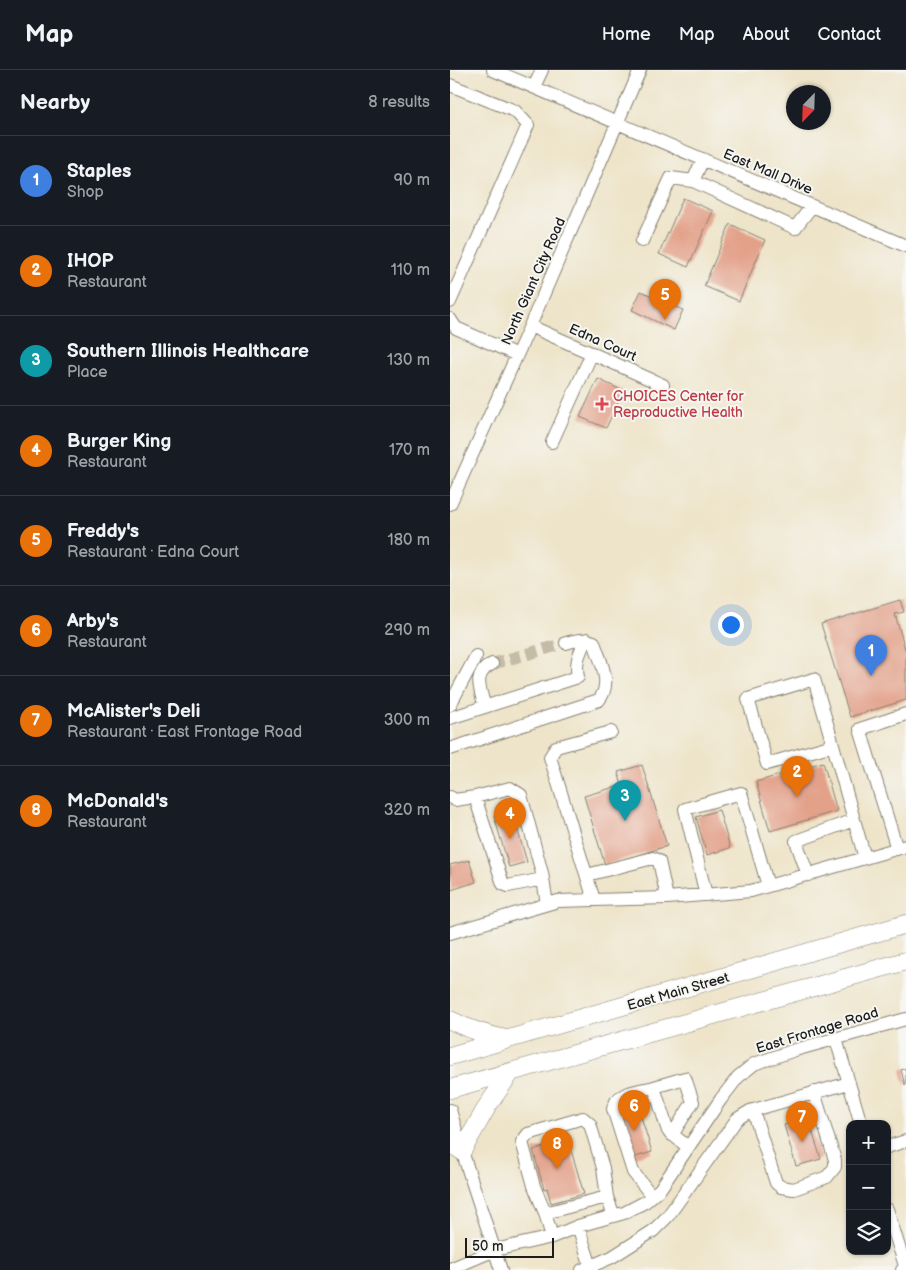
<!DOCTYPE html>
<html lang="en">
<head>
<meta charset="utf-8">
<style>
  body { margin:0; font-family:"Balsamiq Sans",sans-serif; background:#20242c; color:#f1f3f6 }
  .controls { position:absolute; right:15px; bottom:15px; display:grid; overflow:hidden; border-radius:10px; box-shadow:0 1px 4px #0004 }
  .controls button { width:45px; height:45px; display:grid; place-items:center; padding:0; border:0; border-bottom:1px solid #363941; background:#171b24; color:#f1f3f6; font:25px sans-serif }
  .compass { position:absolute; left:336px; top:15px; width:45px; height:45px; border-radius:50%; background:#171b24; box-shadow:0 1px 4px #0004; rotate:203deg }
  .scale { position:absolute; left:15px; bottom:12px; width:89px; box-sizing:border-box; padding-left:5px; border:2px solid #1c1c1c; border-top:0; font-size:14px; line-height:18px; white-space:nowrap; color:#1c1c1c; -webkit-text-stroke:4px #f6f6f2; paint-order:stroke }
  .you { position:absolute; left:280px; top:554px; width:18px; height:18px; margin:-12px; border:4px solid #fff; border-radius:50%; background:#1a73e8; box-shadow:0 0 0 8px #1a73e833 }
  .badge { display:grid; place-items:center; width:32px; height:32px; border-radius:50%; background:#d1495b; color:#fff; font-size:16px; font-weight:700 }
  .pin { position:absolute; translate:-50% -41px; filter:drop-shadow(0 1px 2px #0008) }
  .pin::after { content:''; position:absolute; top:26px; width:18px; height:15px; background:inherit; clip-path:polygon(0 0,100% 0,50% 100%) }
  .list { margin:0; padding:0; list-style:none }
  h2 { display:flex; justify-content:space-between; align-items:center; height:65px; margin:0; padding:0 20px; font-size:21px }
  h2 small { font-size:16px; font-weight:400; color:#9ea1a6 }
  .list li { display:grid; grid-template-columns:32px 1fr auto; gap:15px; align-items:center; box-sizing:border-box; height:90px; padding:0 20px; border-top:1px solid #363941 }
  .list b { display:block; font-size:19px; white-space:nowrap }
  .list p { margin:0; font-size:16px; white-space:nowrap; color:#9ea1a6 }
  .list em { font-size:16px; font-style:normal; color:#9ea1a6 }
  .icon { flex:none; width:28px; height:28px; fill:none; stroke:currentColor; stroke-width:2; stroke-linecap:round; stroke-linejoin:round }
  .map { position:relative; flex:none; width:456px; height:1200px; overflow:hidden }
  header { display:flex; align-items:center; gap:30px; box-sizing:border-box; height:70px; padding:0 25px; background:#171b24; border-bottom:1px solid #363941 }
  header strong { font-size:24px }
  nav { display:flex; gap:28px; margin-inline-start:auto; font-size:18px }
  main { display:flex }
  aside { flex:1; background:#171b24 }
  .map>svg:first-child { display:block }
  .building { fill:#e3a18a }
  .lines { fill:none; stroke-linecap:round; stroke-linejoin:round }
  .minor-tunnel { stroke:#c4bca6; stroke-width:12; stroke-dasharray:12 6; stroke-linecap:butt }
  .minor-casing { stroke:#858072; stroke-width:14 }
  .highway-casing { stroke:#858072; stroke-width:19 }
  .minor { stroke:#fff; stroke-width:12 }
  .highway { stroke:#fff; stroke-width:18 }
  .health-dot { fill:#e0444e; stroke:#f6f6f2; stroke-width:2 }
  .labels { text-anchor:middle; stroke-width:4; stroke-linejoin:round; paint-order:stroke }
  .street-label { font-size:14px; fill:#1c1c1c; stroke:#f6f6f2 }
  .health-label { font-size:14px; fill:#be3a42; stroke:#f6f6f2; text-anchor:start }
</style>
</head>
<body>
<header>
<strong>Map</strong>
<nav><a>Home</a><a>Map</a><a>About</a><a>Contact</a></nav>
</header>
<main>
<aside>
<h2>Nearby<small>8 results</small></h2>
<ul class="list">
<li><span class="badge" style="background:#3f7fe0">1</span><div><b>Staples</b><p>Shop</p></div><em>90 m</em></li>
<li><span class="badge" style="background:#e8710a">2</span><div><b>IHOP</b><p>Restaurant</p></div><em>110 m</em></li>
<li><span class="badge" style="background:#0f9aa8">3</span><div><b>Southern Illinois Healthcare</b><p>Place</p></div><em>130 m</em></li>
<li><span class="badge" style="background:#e8710a">4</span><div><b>Burger King</b><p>Restaurant</p></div><em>170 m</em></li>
<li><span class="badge" style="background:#e8710a">5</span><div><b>Freddy's</b><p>Restaurant · Edna Court</p></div><em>180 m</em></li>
<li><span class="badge" style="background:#e8710a">6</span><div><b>Arby's</b><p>Restaurant</p></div><em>290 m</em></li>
<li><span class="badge" style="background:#e8710a">7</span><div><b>McAlister's Deli</b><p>Restaurant · East Frontage Road</p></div><em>300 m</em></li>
<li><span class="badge" style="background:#e8710a">8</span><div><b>McDonald's</b><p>Restaurant</p></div><em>320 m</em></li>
</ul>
</aside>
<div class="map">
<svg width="456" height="1200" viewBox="0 0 456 1200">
  <rect width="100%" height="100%" fill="#f6f6f2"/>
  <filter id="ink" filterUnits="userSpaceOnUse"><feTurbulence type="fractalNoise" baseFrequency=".02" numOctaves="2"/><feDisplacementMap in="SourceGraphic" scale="10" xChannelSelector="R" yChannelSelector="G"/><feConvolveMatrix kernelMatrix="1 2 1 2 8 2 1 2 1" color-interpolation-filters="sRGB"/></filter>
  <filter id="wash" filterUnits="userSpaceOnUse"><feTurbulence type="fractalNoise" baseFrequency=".0096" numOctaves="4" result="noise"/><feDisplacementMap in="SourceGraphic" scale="20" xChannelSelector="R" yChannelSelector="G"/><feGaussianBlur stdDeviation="1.12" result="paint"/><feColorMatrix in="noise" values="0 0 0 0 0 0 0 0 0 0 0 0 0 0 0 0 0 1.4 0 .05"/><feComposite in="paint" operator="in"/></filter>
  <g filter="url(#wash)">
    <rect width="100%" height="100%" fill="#eee4c9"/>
    <g id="blocks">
      <path class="building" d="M233,128L263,141L238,197L209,184Z
        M280,154L315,170L289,231L254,216Z
        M191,221L233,240L224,260L182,240Z
        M148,309L173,321L156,358L130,347Z
        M450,530L454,542L445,544L456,582V630L400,647L371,554Z
        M373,692L387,741L320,761L306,712Z
        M192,695L217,776L155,795L134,726L172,715L168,702Z
        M269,740L280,778L257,785L246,747Z
        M62,741L77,792L59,797L44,746Z
        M19,790L26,812L1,820L0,795Z
        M456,998V1015H455L451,1000Z
        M187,1034L202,1082L182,1088L167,1040Z
        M358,1048L371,1089L346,1096L334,1055Z
        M118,1070L134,1124L101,1133L97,1118L94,1119L83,1080Z"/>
    </g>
  </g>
  <g filter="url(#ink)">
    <use href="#blocks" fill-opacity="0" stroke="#858072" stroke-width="1"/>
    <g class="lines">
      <path class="minor-tunnel" d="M42,594L116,573"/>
      <g class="minor-casing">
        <path id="minor" d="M43,0L456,176
          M0,15L65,41L78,55L0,232
          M84,17L92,0
          M243,111L345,158L362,136
          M192,171L221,108L243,111L253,89
          M0,249L6,258L67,285
          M80,256L213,315
          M102,372L142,283
          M0,434L80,256L190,0
          M0,635L26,586
          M35,637C30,619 22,604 42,594
          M0,648L128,607C125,593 129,582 137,569
          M383,675L317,694L298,629L364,609C378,656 391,703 404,750
          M0,679L149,630C163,613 150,591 144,572C134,568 126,570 116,573
          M0,727L5,730L25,727
          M447,779L410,659L456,644
          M137,805L203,788L209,791L217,828
          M358,805L346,771L404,750L415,788
          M93,809L58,816L53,814L25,727L60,718L71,725L92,803L97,834
          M256,825L235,739L291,723L318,816
          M144,830L100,687L106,677L161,662
          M0,863L108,831L217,828L301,821L456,776
          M386,969L411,1054
          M0,1040L12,1081L51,1200
          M303,1040L326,1113L331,1117L344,1119L377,1107L385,1097V1090L364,1022
          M222,1065L243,1032L235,1008L204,1017L218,1061L238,1077
          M437,1077L456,1071
          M202,1126L183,1102L163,1039C166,1021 189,1021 204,1017
          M437,1139L456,1199L452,1200
          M95,1143L157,1127L164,1146
          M128,1156L142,1200
          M102,1167L95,1143L84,1116L72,1072L78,1064L133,1048L140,1054L153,1098L157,1127
          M0,1199L45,1180L102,1167L128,1156L174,1143L195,1132L210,1119L271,1029L288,1007L304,994L345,980L456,949
          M132,1200L162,1187L203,1161L218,1146L287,1049L300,1041L399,1013"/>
      </g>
      <g class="highway-casing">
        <path id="highway" d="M0,950C18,959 36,965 56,969
          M0,986L456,854
          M0,1019L456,891
          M0,1073L12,1081L38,1035L61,1002"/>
      </g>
      <use href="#minor" class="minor"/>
      <use href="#highway" class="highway"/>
    </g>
  </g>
  <path class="health-dot" d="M149.5 326.5h5v5h5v5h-5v5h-5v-5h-5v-5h5z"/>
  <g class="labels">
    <g class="street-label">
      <text transform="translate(318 101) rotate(23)" y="5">East Mall Drive</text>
      <text transform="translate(83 211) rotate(-66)" y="5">North Giant City Road</text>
      <text transform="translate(153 272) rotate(24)" y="5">Edna Court</text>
      <text transform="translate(228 921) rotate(-16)" y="5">East Main Street</text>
      <text transform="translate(367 960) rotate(-17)" y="5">East Frontage Road</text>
    </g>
    <g class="health-label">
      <text x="163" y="331">CHOICES Center for<tspan x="163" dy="16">Reproductive Health</tspan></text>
    </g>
  </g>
</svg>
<div class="controls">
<button>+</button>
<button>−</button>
<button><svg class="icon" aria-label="layers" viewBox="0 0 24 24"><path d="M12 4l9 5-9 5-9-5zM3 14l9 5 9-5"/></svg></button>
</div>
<svg class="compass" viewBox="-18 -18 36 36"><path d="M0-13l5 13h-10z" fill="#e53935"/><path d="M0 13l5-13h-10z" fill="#9ea1a6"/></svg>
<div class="scale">50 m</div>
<div class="you"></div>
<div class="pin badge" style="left:421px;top:606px;background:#3f7fe0">1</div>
<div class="pin badge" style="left:347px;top:727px;background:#e8710a">2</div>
<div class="pin badge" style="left:175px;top:751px;background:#0f9aa8">3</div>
<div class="pin badge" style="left:60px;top:769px;background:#e8710a">4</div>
<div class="pin badge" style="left:215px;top:250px;background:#e8710a">5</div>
<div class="pin badge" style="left:184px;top:1061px;background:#e8710a">6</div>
<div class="pin badge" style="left:352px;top:1072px;background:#e8710a">7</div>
<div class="pin badge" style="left:107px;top:1099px;background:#e8710a">8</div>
</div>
</main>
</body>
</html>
